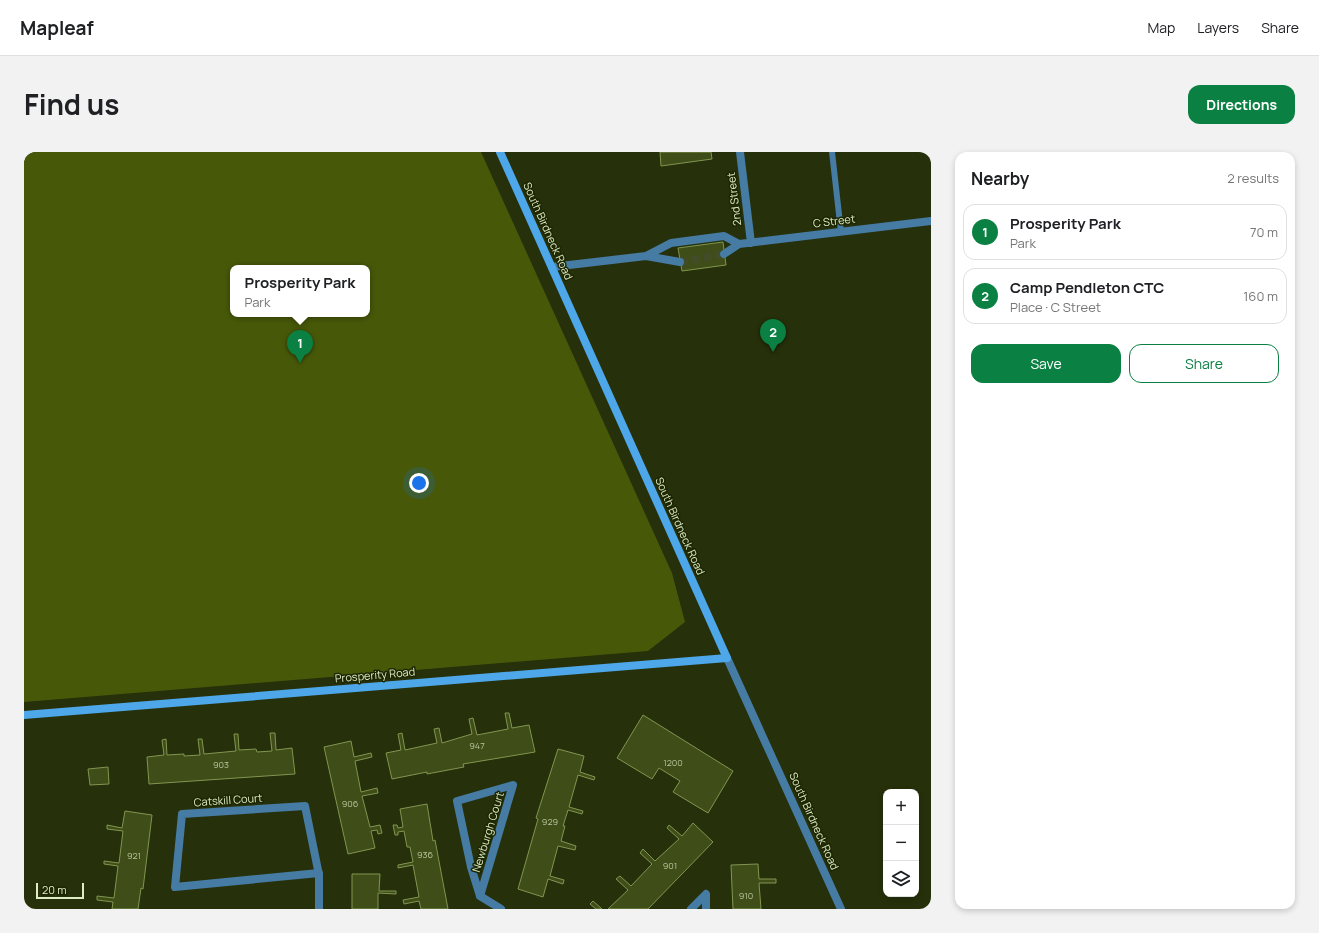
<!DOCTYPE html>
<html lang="en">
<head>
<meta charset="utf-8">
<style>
  body { margin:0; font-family:Manrope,sans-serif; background:#f2f2f2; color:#202124 }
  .controls { position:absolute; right:12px; bottom:12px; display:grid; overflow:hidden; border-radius:8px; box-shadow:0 2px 6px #0003 }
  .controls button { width:36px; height:36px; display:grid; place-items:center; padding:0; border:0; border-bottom:1px solid #e0e0e0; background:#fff; color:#202124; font:20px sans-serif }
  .scale { position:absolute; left:12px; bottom:10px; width:48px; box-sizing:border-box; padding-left:4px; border:2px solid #deebc7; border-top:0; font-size:11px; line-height:14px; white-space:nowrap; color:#deebc7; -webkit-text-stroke:3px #1c2601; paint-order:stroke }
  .you { position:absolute; left:395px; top:331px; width:14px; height:14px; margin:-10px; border:3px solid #fff; border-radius:50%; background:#1a73e8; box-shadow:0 0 0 6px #1a73e833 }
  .badge { display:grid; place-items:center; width:26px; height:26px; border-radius:50%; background:#0b8043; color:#fff; font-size:13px; font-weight:700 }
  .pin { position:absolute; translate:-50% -33px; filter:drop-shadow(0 1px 2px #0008) }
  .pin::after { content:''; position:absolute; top:21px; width:14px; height:12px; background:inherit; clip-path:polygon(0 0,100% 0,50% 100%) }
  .popup { position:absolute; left:206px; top:113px; width:140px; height:52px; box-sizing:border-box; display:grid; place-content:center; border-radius:8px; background:#fff; filter:drop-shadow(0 1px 3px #0005); font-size:13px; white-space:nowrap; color:#757577 }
  .popup b { font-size:15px; color:#202124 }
  .popup::after { content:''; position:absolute; left:50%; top:100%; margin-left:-8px; border:8px solid transparent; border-top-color:#fff }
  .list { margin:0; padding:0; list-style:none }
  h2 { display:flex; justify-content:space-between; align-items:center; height:52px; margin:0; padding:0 16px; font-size:17px }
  h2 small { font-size:13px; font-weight:400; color:#757577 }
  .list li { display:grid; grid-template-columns:26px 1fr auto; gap:12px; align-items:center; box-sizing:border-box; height:56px; margin:0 8px 8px; padding:0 8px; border:1px solid #e0e0e0; border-radius:12px }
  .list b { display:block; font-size:15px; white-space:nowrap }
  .list p { margin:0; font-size:13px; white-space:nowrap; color:#757577 }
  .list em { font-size:13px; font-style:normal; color:#757577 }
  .actions { display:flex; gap:8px; padding:12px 16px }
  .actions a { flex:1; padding:9px 0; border:1px solid #0b8043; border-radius:12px; text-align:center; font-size:14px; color:#0b8043 }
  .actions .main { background:#0b8043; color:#fff }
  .icon { flex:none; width:22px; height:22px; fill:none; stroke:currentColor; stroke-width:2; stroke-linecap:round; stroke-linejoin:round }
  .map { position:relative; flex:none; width:907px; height:757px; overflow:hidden; border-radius:12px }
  header { display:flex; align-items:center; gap:24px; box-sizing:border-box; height:56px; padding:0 20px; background:#fff; border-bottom:1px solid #e0e0e0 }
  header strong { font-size:19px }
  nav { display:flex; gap:22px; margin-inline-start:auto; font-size:14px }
  .intro { display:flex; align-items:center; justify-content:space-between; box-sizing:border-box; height:96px; padding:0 24px }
  h1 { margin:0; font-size:28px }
  .button { padding:10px 18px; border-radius:12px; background:#0b8043; color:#fff; font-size:14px; font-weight:700 }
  main { display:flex; gap:24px; padding:0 24px }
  aside { flex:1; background:#fff; border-radius:12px; box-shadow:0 2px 6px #0003 }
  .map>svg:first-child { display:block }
  .green { fill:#475909; fill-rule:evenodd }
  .building { fill:#3f4d19; stroke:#819650 }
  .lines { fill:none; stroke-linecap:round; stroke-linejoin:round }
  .street-tunnel { stroke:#424c26; stroke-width:8; stroke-dasharray:8 4; stroke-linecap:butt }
  .lane { stroke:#467ba4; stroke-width:6 }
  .street { stroke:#467ba4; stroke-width:8 }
  .secondary { stroke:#4da7e9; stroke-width:8 }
  .labels { text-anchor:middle; stroke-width:3; stroke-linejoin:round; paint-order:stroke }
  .number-label { font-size:9px; fill:#b6c49c }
  .street-label { font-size:11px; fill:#deebc7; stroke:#1c2601 }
</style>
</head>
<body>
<header>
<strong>Mapleaf</strong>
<nav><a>Map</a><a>Layers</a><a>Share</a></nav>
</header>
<div class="intro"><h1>Find us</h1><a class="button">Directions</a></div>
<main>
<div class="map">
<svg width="907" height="757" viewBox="0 0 907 757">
  <rect width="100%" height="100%" fill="#26300a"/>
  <path class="green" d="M0,0H457L648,421L661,470L624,499L0,550ZM209,116H343V162H209Z"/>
  <path class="building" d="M636,0H687L688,7L637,14Z
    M699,90L702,113L658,119L654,96Z
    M481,561H485L488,576L505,573L511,600L439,612L440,615L403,622V620L368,627L362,601L377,598L374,582L378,581L381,598L413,591L410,577L415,576L418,591L448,582L445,567L449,566L453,583L484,577Z
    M619,563L709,619L684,661L649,640L656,629L635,616L628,627L593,606Z
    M246,581H251L252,598L268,596L271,622L125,632L123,605L140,603L138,588L142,587L143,603L160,602V604L176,603L174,587H178L180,602L212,599L210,582H214L215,598L232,597L233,600L248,599Z
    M327,589L330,605L347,601L348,605L331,609L337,640L353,636L354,641L338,644L346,675L356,673L358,681L354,682L353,678L347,679L351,696L324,702L300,595Z
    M534,597L560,604L556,620L571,625L570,628L554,623L545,655L559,659L558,662L544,658L539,674H541L537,689L552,694L551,698L534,694L526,724L540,728L539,732L524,727L519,745L494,737L514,667L512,666Z
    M84,615L85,632L66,633L64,617Z
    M403,652L409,689L411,688L424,757H397L395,749L380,752L379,748L395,745L389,713L374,716V713L389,710L386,695H383L380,679L374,680V683H371L369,673H373L374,676L379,675L376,657Z
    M101,659L128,663L119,737L117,736L114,757H88L89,750L73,748V744L90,746L94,714L80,712V709L95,711L99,679L83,677V673L98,676Z
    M669,671L689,690L624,757H584L604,738L592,727L596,724L607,734L628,712L616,701L619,697L631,709L655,687L643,676L645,673L658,684Z
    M734,712L735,727H752V731H735L737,757H709L707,713Z
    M328,722H356L355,739H372V742L354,741V757H328Z
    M569,749L578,757H572L566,752Z"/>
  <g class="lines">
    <path class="street-tunnel" d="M656,110L700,102"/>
    <path class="lane" d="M808,0L817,80"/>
    <path class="street" d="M716,0L727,91
      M700,102L715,92L907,69
      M622,104L647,91L700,84L715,92
      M528,115L622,104L656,110
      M703,506L817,757
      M295,721L151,735L158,662L281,654L295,723V757
      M456,744L489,633L433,649L447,715L456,744L477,757
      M667,757L682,742V757"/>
    <path class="secondary" d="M0,563L703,506L476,0"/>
  </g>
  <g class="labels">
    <g class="number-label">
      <text x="453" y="597">947</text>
      <text x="649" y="614">1200</text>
      <text x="197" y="616">903</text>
      <text x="326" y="655">906</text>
      <text x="526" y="673">929</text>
      <text x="401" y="706">936</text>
      <text x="110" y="707">921</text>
      <text x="646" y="717">901</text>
      <text x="722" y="747">910</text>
    </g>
    <g class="street-label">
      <text transform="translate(710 47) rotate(-97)" y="4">2nd Street</text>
      <text transform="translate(810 69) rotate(-7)" y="4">C Street</text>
      <text transform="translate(524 79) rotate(66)" y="4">South Birdneck Road</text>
      <text transform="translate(656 374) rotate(66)" y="4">South Birdneck Road</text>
      <text transform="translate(351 523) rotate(-5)" y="4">Prosperity Road</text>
      <text transform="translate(204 648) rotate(-4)" y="4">Catskill Court</text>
      <text transform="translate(790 669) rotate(66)" y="4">South Birdneck Road</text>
      <text transform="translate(464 680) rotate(-73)" y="4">Newburgh Court</text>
    </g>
  </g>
</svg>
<div class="controls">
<button>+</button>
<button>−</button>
<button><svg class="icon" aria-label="layers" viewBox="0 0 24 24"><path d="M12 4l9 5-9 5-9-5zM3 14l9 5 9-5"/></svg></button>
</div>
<div class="scale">20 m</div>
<div class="you"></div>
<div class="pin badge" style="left:276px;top:211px">1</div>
<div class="popup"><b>Prosperity Park</b>Park</div>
<div class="pin badge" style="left:749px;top:200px">2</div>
</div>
<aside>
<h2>Nearby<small>2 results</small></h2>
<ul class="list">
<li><span class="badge">1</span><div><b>Prosperity Park</b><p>Park</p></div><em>70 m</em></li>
<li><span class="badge">2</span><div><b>Camp Pendleton CTC</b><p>Place · C Street</p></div><em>160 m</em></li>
</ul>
<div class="actions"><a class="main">Save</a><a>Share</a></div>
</aside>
</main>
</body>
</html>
